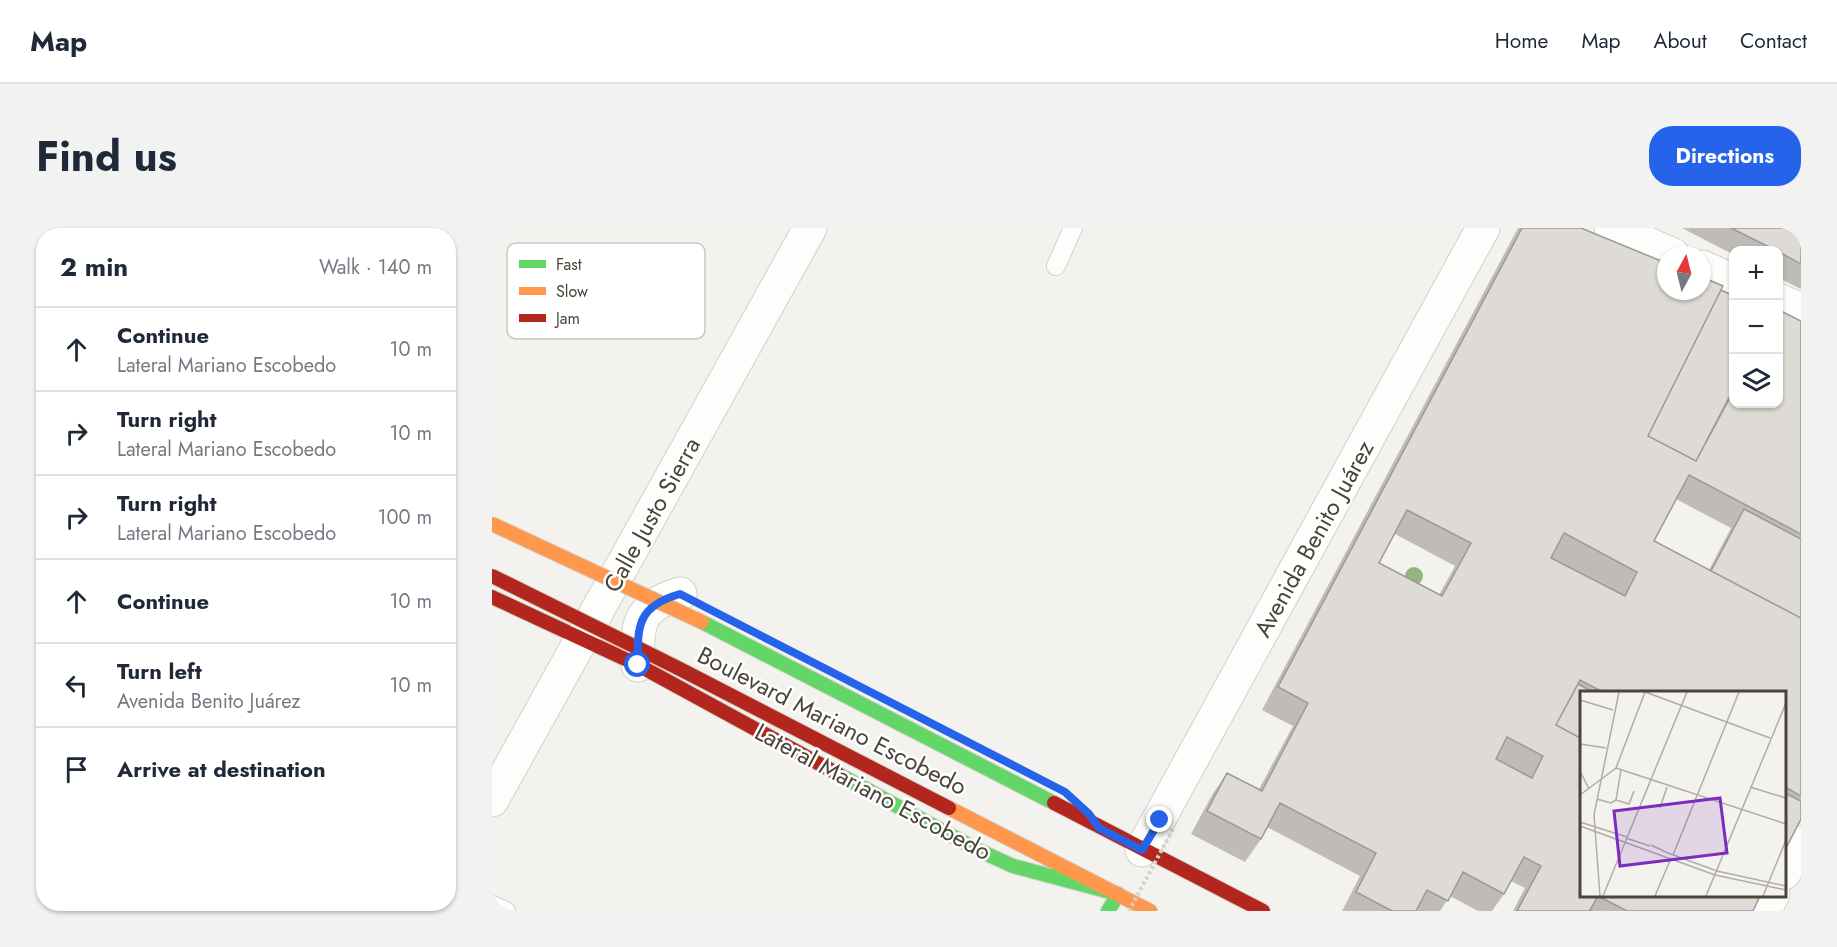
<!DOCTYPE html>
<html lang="en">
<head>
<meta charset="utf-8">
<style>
  body { margin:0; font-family:Jost,sans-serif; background:#f2f2f3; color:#1f2937 }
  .controls { position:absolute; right:18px; top:18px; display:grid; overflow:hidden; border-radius:12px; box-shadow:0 2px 4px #0004 }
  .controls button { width:54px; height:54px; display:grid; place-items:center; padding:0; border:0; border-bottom:2px solid #e0e1e3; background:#fff; color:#1f2937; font:30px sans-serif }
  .compass { position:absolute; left:1165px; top:18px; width:54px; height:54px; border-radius:50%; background:#fff; box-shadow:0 2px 4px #0004; rotate:7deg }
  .stop { position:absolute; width:18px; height:18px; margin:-14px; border:4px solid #2563eb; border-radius:50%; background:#fff }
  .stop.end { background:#2563eb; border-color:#fff; box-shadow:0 2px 6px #0008 }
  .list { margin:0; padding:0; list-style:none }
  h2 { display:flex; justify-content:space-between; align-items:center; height:78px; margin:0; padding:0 24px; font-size:26px }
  h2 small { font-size:20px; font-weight:400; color:#747a83 }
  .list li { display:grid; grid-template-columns:39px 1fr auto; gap:18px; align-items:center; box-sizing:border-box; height:84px; padding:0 24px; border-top:2px solid #e0e1e3 }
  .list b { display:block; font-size:22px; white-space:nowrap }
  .list p { margin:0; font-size:20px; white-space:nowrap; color:#747a83 }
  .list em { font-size:20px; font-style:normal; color:#747a83 }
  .icon { flex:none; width:33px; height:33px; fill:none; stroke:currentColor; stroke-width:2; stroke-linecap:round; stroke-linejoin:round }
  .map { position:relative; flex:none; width:1309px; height:683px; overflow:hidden; border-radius:24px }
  header { display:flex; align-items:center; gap:36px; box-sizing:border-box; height:84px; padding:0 30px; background:#fff; border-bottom:2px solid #e0e1e3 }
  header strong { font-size:28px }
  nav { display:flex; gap:33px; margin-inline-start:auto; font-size:21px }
  .intro { display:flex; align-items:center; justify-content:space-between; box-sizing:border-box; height:144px; padding:0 36px }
  h1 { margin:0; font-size:42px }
  .button { padding:15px 27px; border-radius:24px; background:#2563eb; color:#fff; font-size:21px; font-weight:700 }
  main { display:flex; gap:36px; padding:0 36px }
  aside { flex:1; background:#fff; border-radius:24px; box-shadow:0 2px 4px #0004 }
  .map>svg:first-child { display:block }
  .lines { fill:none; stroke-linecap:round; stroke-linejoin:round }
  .lane-casing { stroke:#d2d0cb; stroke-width:20 }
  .street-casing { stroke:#d2d0cb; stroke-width:35 }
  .fast-casing { stroke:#d3cfc5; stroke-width:16 }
  .slow-casing { stroke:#d3cfc5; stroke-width:16 }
  .jam-casing { stroke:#d3cfc5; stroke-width:16 }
  .lane { stroke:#fdfdfc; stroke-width:18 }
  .street { stroke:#fdfdfc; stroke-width:33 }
  .fast { stroke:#63d668; stroke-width:14 }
  .slow { stroke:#ff974d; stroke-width:14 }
  .jam { stroke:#b3261e; stroke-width:14 }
  .slow-bridge-casing { stroke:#d6cebb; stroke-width:16; stroke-linecap:butt }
  .jam-bridge-casing { stroke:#d6cebb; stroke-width:16; stroke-linecap:butt }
  .path-bridge { stroke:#d3d2cc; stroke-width:4; stroke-dasharray:3 3; stroke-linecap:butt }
  .slow-bridge { stroke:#ff974d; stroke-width:14 }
  .jam-bridge { stroke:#b3261e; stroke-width:14 }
  .tree { fill:#96b382 }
  .wall { fill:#bfbcb8; fill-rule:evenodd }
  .building { fill:#dedbd6; stroke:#9b9996; stroke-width:1.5; fill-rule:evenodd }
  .route { stroke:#2563eb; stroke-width:8 }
  .labels { text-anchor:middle; stroke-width:5; stroke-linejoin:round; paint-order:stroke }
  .street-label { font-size:24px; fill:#4b4439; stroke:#fff }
  .inset-road { fill:none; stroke:#b0aca6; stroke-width:1.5 }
  .view { fill:#7b2cbf; fill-opacity:0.15; stroke:#7b2cbf; stroke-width:3 }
  .inset-edge { fill:none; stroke:#4b4439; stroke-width:3 }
  .key { fill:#fff; stroke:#c9c7c4; stroke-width:1.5 }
  .key-label { font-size:16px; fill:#4b4439 }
</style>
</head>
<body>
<header>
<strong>Map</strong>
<nav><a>Home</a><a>Map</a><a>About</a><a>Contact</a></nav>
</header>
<div class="intro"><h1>Find us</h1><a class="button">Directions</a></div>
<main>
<aside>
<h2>2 min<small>Walk · 140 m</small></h2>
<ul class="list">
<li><svg class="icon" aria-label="ahead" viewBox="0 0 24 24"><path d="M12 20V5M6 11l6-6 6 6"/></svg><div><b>Continue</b><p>Lateral Mariano Escobedo</p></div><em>10 m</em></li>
<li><svg class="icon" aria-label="right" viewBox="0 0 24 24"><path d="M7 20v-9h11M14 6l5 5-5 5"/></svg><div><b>Turn right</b><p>Lateral Mariano Escobedo</p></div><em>10 m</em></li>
<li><svg class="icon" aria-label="right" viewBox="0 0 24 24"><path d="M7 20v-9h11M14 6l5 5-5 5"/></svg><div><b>Turn right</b><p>Lateral Mariano Escobedo</p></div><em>100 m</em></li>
<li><svg class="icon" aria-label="ahead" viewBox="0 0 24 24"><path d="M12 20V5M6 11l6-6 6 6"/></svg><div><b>Continue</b></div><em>10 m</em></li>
<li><svg class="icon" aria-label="left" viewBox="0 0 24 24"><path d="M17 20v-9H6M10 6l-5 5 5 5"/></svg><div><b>Turn left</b><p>Avenida Benito Juárez</p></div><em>10 m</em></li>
<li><svg class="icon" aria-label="arrive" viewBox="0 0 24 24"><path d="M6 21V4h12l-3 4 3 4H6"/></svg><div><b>Arrive at destination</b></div></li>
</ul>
</aside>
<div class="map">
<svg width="1309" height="683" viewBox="0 0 1309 683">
  <rect width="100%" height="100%" fill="#f4f2ee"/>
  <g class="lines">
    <g class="lane-casing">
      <path id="lane" d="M564,38L581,0
        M0,677L14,683"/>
    </g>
    <g class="street-casing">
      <path id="street" d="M1119,0L1181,27
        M1210,39L1242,53
        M1286,72L1309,82
        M146,437C144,397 146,378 188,366
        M0,572L318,0
        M650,622L991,0
        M1292,645L1309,615
        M1272,683L1281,666"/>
    </g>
    <g class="fast-casing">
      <path id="fast" d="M210,394L562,575
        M346,546L484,621L521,638L626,666L616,683"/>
    </g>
    <g class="slow-casing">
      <path id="slow" d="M457,580L658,683"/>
    </g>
    <g class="jam-casing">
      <path id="jam" d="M0,369L146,437L346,546
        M184,439L457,580
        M562,575L771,683"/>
    </g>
    <use href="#lane" class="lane"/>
    <use href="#street" class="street"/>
    <use href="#fast" class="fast"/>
    <use href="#slow" class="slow"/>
    <use href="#jam" class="jam"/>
    <g class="slow-bridge-casing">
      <path id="slow-bridge" d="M0,296L210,394"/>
    </g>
    <g class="jam-bridge-casing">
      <path id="jam-bridge" d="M0,348L184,439"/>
    </g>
    <path class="path-bridge" d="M637,683L682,599"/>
    <use href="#slow-bridge" class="slow-bridge"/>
    <use href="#jam-bridge" class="jam-bridge"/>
  </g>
  <circle class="tree" cx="922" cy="348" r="9"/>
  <path class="wall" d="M1026,0H1089L1229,62L1242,176L1309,93V591L1293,623V464H1090L1261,683H1021L1033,660L1019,653L1012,666L1000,683H986L958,668L948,683H850L868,648L775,599L769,611L753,634L699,606L720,567L735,545L767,561L801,498L770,482ZM1184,271L1239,300L1217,342L1162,313ZM903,306L963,338L947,367L887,335Z
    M1190,0H1309V61L1287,50V22H1242V27Z"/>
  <path class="building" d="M1030,0H1089L1174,35V63H1210V49L1231,58L1156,208L1204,233L1242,162V176H1287V82L1309,93V306L1197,247L1162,313L1309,390V568L1293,559V464H1111L1088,452L1064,497L1090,511V666H1269L1261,683H1135L1106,668L1098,682L1100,683H1025L1049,638L1032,629L1012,666L971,644L956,673L935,662L924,683H900L864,664L884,625L788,575L769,611L715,583L735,545L770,563L816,475L786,459ZM915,282L979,315L950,368L887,335ZM1072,305L1145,344L1133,368L1059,330ZM1015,509L1051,528L1040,550L1004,531Z
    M1239,0H1309V36L1287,24V22H1283Z
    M1229,62L1242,68V160L1204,233L1156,208Z
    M1252,281L1309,311V390L1219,343Z
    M1086,456L1101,464H1090V511L1064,497Z
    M1293,565L1309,573V591L1295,618L1293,617Z"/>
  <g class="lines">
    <path class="route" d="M146,437C145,397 146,378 188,366L573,564L597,586L607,600L650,622L668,592"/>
  </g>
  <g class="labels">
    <g class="street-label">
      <text transform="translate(160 287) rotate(-61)" y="8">Calle Justo Sierra</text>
      <text transform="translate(822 311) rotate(-61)" y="8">Avenida Benito Juárez</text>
      <text transform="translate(340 493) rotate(27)" y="8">Boulevard Mariano Escobedo</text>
      <text transform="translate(381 564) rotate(28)" y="8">Lateral Mariano Escobedo</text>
    </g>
  </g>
  <g transform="translate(1088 463)">
    <rect width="206" height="206" fill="#f4f2ee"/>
    <path class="inset-road" d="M65,1L190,47M0,9L33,19M0,53L26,57M36,77L206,133M41,79L36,109L49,113L54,100M0,80L9,98M170,96L206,107M0,104L36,77L65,1M17,108L31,112L36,109M80,117L87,96M0,131L47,146M0,135L135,184L206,199M46,147L70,155M71,154L88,162M88,162L137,180L206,195M93,164L159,1M20,205L14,124L39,1M23,205L107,1M75,205L91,167M126,205L206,12M183,205L206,149"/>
    <path class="view" d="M140,107L147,162L40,175L34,120Z"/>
    <rect width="206" height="206" class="inset-edge"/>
  </g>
  <rect x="15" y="15" width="198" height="96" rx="9" class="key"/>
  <rect x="27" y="32" width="27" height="8" fill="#63d668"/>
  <rect x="27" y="59" width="27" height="8" fill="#ff974d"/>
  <rect x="27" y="86" width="27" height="8" fill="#b3261e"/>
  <g class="key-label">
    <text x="64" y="42">Fast</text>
    <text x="64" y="69">Slow</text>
    <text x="64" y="96">Jam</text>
  </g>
</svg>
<div class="controls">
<button>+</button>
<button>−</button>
<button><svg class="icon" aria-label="layers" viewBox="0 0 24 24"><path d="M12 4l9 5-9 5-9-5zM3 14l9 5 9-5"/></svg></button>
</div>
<svg class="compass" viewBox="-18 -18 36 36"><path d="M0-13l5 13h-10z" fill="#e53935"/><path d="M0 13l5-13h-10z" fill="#747a83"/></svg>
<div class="stop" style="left:146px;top:437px"></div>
<div class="stop end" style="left:668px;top:592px"></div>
</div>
</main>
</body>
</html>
